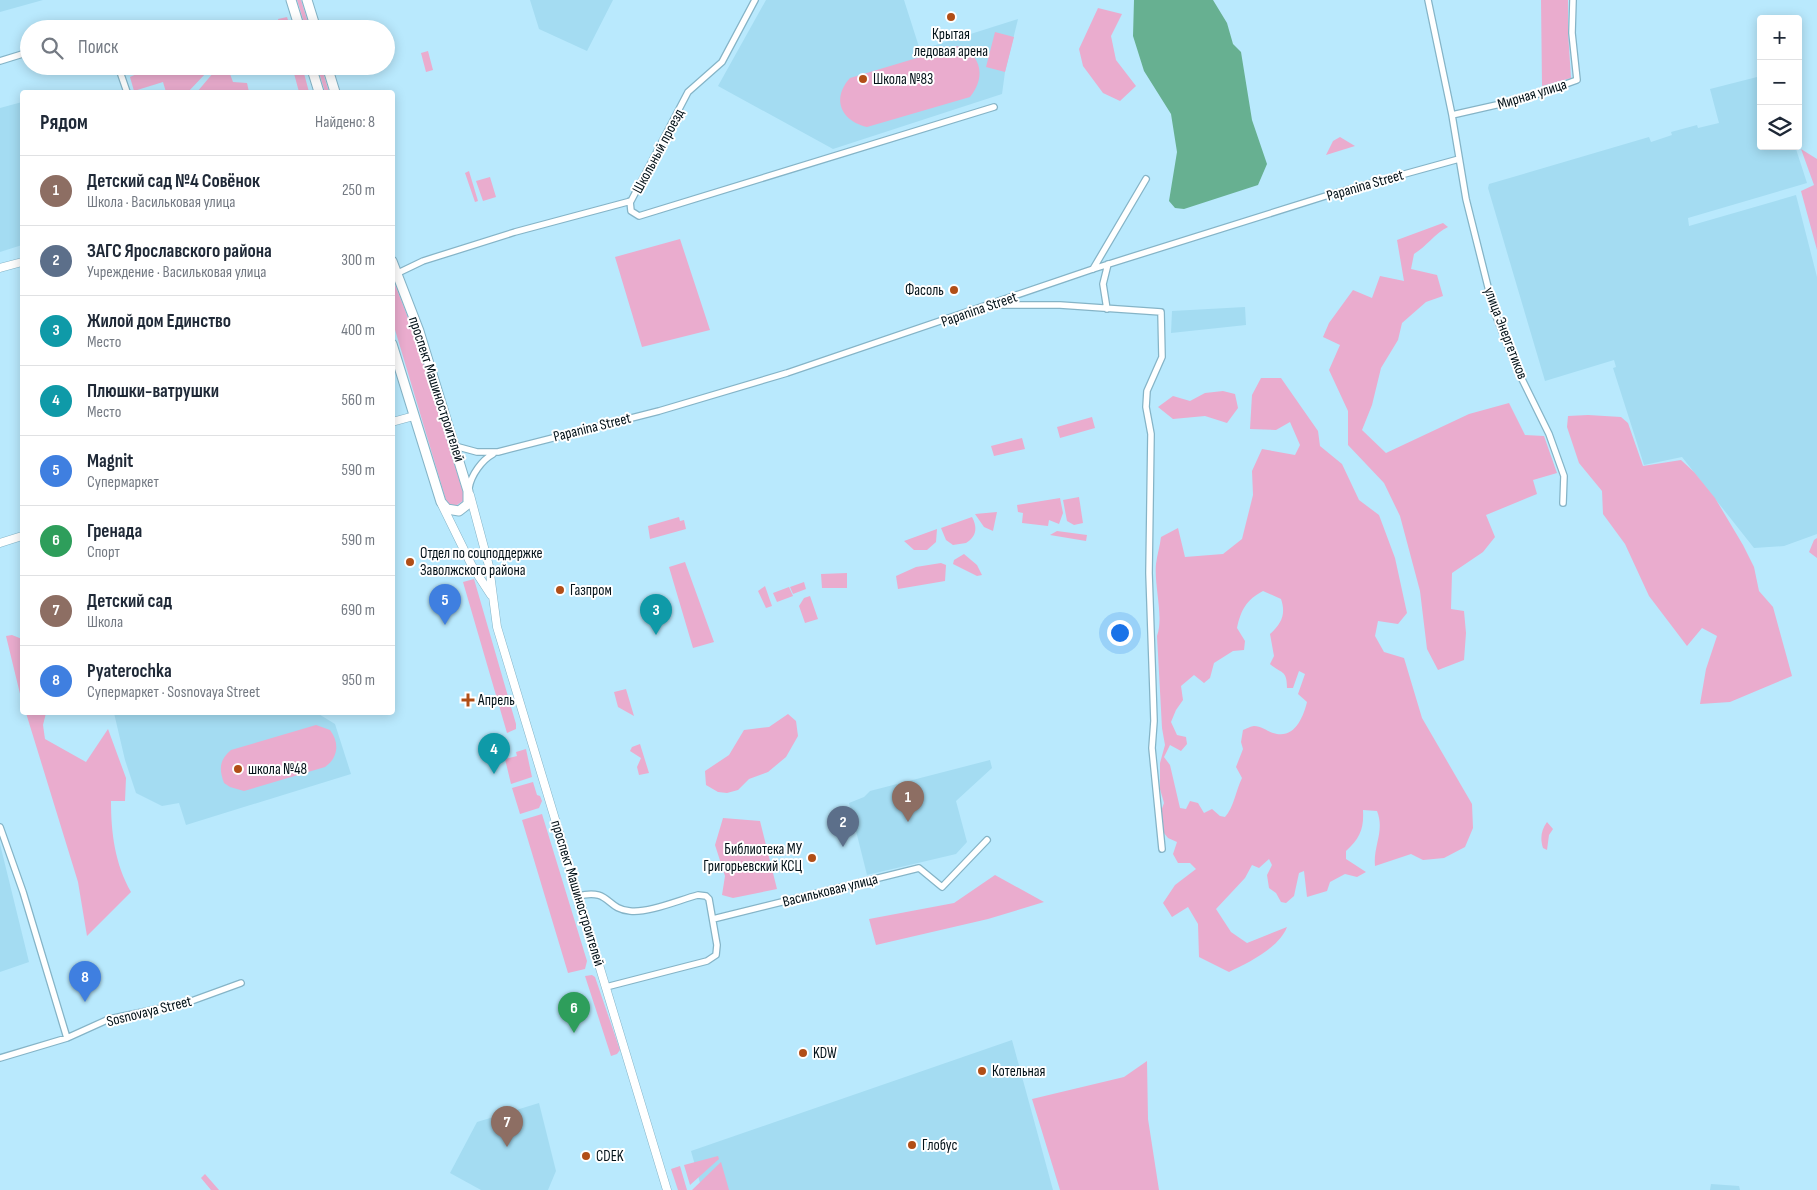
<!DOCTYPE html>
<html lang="ru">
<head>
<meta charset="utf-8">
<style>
  body { margin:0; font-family:"Sofia Sans Condensed",sans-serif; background:#f6f6f7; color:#1f2937 }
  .controls { position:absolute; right:15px; top:15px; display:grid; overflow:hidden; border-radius:5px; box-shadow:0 2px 12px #0003 }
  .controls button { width:45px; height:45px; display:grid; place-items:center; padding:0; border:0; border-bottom:1px solid #e0e1e3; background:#fff; color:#1f2937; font:25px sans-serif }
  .you { position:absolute; left:1119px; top:632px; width:18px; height:18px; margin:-12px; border:4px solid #fff; border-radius:50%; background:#1a73e8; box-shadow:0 0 0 8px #1a73e833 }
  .badge { display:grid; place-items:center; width:32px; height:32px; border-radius:50%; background:#db2777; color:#fff; font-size:16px; font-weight:700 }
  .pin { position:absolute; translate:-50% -41px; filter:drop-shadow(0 1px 2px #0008) }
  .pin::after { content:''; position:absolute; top:26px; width:18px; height:15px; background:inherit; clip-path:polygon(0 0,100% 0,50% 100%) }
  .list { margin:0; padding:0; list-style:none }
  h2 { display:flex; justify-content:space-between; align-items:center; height:65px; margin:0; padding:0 20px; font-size:21px }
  h2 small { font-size:16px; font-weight:400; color:#747a83 }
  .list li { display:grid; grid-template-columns:32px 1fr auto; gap:15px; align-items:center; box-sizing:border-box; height:70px; padding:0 20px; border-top:1px solid #e0e1e3 }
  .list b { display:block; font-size:19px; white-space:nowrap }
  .list p { margin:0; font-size:16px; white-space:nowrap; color:#747a83 }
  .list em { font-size:16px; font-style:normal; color:#747a83 }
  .icon { flex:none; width:28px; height:28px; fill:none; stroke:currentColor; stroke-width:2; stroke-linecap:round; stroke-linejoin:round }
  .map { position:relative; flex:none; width:1817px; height:1190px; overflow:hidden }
  .search { position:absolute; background:#fff; box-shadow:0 2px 12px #0003; left:20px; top:20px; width:375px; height:55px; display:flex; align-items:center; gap:12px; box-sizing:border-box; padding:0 18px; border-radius:28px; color:#747a83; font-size:19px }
  .panel { position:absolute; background:#fff; box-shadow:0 2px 12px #0003; left:20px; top:90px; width:375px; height:625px; border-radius:5px }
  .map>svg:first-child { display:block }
  .built { fill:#a4dcf2 }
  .green { fill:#eaacce; fill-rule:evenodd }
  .water { fill:#67b091 }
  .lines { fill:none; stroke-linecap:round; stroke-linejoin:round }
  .minor-casing { stroke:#85b4c7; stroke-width:8 }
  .tertiary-casing { stroke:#85b4c7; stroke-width:9 }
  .secondary-casing { stroke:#85b4c7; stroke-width:11 }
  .minor { stroke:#fff; stroke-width:5.5 }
  .tertiary { stroke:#fff; stroke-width:8 }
  .secondary { stroke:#fff; stroke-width:9 }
  .poi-dot { fill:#b14e17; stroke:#fff; stroke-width:2 }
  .labels { text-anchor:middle; stroke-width:4; stroke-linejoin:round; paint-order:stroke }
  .poi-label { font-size:15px; fill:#021118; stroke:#fff; text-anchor:start }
  .street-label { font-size:15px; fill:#021118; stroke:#fff }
</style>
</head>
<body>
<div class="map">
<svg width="1817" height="1190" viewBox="0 0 1817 1190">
  <rect width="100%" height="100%" fill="#b9e9fd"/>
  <path class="built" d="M0,0H43L0,12Z
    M530,0H613L587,51L539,29Z
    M766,0H904L920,50L1018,19L1005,72L1002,94L833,149L718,86Z
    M1761,76V146H1795L1807,183L1688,218L1689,226L1796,195L1817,277V534L1784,546L1754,548L1682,457L1644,465L1613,368L1616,367L1614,360L1545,381L1488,188L1489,184L1649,137L1651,142L1672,135L1671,132L1697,125L1698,128L1719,123L1710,89Z
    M22,102V245L0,252V108Z
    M1245,307L1246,325L1171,333L1172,311Z
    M114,713H317L335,724L351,774L186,825L179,803L162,806L136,793L125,760Z
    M990,760L992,768L956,801L967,842L956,854L867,875L849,803L864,797L870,791Z
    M0,844L29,962L0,972Z
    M1012,1040L1053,1190H702L691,1151Z
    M539,1103L556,1171L548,1190H481L450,1173L477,1122Z
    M1711,1184L1739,1186L1740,1190H1710Z"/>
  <path class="green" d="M297,0H301L310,29H306Z
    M1541,0H1568V32L1571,78L1542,86Z
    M1098,8L1122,14L1111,36L1116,60L1136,86L1120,101L1103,93L1083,66L1079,49Z
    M287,17L291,29H280L278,19Z
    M995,32L1014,37L1005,72L986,67Z
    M957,46C982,54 986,77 970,97L867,127C841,121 831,99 850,78Z
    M428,51L433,70L426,72L421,53Z
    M154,66H205L206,73L188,92H166L163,82L134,91L130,77Z
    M219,66H227L233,82L247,83L249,92H197Z
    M292,66H302L309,92H299Z
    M317,66H321L329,92H325Z
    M1340,137L1355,146L1326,155L1333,141Z
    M1801,149L1817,159V250L1801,191L1814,185Z
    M469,171L478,201L475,202L465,173Z
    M490,177L496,197L483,201L476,181Z
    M1443,223L1448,227C1434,234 1427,246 1414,254L1411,269L1437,275L1443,296L1426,302L1402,323L1398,340L1381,368L1372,405L1362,430L1386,453L1469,414L1509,403L1525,435L1544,436L1557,473L1533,480L1537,494L1486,515L1495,537L1483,552L1452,573L1451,609L1464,611L1466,633L1464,660L1438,670L1427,649L1420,591L1400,516L1384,483L1348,445V411L1329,370L1340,345L1323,337L1329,323L1353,290L1372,298L1380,276L1404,281L1397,240Z
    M680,239L710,330L642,347L615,257Z
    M392,277L414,333L463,492V501L457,505H450L446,500L393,323Z
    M1261,378H1281L1318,431L1320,446L1342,464L1359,500L1379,515L1395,558L1407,613L1398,624L1378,621L1375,636L1384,652L1404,658L1422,718L1472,804L1473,828L1465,847L1444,858L1423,860L1411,854L1375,866C1373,846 1385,831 1377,811L1363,810C1364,829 1360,838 1346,851V859L1366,872L1357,877L1345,874L1330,882L1327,891L1307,897L1304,871L1299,873L1294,896L1286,903L1281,902L1276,893L1269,888L1267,875L1272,865L1269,859L1259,868L1252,865L1245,878L1216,909L1231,932L1247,943L1287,927C1279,948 1248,963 1229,972L1199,957L1198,924L1188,907L1172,917L1163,903L1175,885L1196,869L1190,863H1178L1173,854L1177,842L1168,838L1160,828V814L1164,803L1160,789V763L1165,745L1162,728L1157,636C1164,616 1154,587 1156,564C1157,555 1160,546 1161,537L1178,528L1185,557L1223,554L1242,539L1253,495L1252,471L1262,449L1295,455L1300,445L1290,422L1276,430L1250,429L1252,395ZM1263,591L1281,599C1286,614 1282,623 1270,634L1274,656L1270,664C1281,674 1287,669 1287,688H1293L1299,671L1305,674L1298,694L1307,702C1303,718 1294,740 1273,733C1267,731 1261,726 1254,726C1251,726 1246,729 1243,730L1241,742L1243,749L1236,767L1242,778C1236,790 1234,807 1225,817L1220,816L1212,809L1204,813L1198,803L1190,801L1186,809L1180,808L1170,765L1164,757L1170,745L1181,751L1187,744L1186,737L1177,735L1171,722L1176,710L1183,700L1181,686L1194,675L1204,683L1210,678L1214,663L1233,651L1244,650L1245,641L1237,628C1241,610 1246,600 1263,591Z
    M1223,391L1235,394L1238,408L1227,423L1205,416L1173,419L1158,407L1173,396L1190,401L1205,393Z
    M1588,415L1621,417L1628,423L1643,466L1681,460L1694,472L1715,498L1743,545L1754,567L1759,591L1773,607L1792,676L1730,702L1700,704L1706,669L1717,636L1702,628L1687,646L1649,596L1625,544L1603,514L1602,491L1579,463L1567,427L1568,416Z
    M1092,417L1095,428L1060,438L1057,427Z
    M1022,438L1025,449L994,456L991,446Z
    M1079,497L1083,523L1074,525L1067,521L1063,500Z
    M1060,498L1063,513L1059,524L1049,520L1048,526L1022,523L1023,513L1018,512L1017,505Z
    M997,512L993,531L984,527L975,514Z
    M679,517L680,521L684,520L686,529L650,539L648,526Z
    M972,517C978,528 976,537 966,543L953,545L946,540L941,528Z
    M937,529L936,542L927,550H914L904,541Z
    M1057,531L1087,535L1086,541L1050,535Z
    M1817,538V558L1809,552L1814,540Z
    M964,554L977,565L982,575L977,576L953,564L954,560Z
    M685,562L714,642L693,648L669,567Z
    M941,563L946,565L945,581L898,589L896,576L916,567Z
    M847,573V588H822L821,574Z
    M474,579L516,724V729L507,733L463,582Z
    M804,582L806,589L793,594L790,587Z
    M765,586L772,606L766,608L758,591Z
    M789,587L793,596L777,602L773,593Z
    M810,596L818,619L805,623L799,606L804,598Z
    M12,635L22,639V702L6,636Z
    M626,689L634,716L618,707L614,692Z
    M26,713H46L43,725L45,739L86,762L108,729L126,778L125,801H111C111,833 115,864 131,892L87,936L78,882Z
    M788,714L796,721L798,736L786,757L768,772L749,779L738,790L727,793L718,792L706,785L705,771L729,755L744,730L769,727Z
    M316,725L330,730C340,743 338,758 325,767L244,791L230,787L224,783C219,769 219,760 231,750Z
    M640,744L649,773L639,775L637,767L641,758L630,751L632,747Z
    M526,749L532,777L511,784L505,759L517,756L516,752Z
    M533,782L537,795L540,796L542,801L539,808L520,814L512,788Z
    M542,814L587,961L585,969L568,973L522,820Z
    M723,818L760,821L777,889L733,898L722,895L725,876L715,845Z
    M1547,822L1553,829L1549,835L1547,850L1543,848C1540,839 1541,830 1547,822Z
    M995,875L1044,902L988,919L876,945L869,919L954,903Z
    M592,975L595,977L620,1050L617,1054L611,1056L585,976Z
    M1147,1061L1148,1119L1159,1190H1060L1032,1099L1124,1077Z
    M718,1156L719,1159L690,1185L684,1165Z
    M721,1162L729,1190H692Z
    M680,1166L687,1190H678L671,1169Z
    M205,1174L219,1190H211L201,1178Z"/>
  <path class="water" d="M1134,0H1213L1227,23L1233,44L1241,52L1252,120L1267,164L1258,185L1184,209L1175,208L1169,201L1177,152L1171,114L1144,71L1133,36Z"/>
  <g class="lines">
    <g class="minor-casing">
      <path id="minor" d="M1428,0L1452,115
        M102,29H106
        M0,61L29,52
        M118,66L127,92
        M630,201L631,211L639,216L994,107
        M1093,269L1146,179
        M398,273L423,261L515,232L631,201L688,92L722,62L755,0
        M993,305H1060L1161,312L1162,357L1147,391L1146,407L1151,434L1149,573L1154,721L1152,748L1162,849
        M1107,309L1103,284L1108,264
        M455,446L477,452H498L659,411L787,373L1093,269L1332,194L1459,159
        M469,488C471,475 482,460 493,454
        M1563,503L1564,476L1549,434L1518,371L1494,311L1466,199L1452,115L1527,98L1577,80L1572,33L1573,0
        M0,827L23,892L67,1038
        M578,896C611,888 605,909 630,911C649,913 679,900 698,895L706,896L709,899L717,945L716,955L707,961L606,987
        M713,919L919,868L942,887L987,840
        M0,1058L67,1038L109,1019L186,1003L241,983"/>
    </g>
    <g class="tertiary-casing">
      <path id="tertiary" d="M0,268L22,262
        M392,422L414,416
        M470,495L489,566L497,627L667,1190
        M442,505L472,566L491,595
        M0,543L22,536"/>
    </g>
    <g class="secondary-casing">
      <path id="secondary" d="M291,0L300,29
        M307,0L316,29
        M311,66L319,92
        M327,66L335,92
        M392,261L419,331L468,491V504L459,511L447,509L441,502L392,344"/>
    </g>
    <use href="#minor" class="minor"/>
    <use href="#tertiary" class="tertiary"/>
    <use href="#secondary" class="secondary"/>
  </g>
  <g class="poi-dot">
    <circle cx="951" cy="17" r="5"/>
    <circle cx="863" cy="79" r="5"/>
    <circle cx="954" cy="290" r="5"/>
    <circle cx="410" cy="562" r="5"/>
    <circle cx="560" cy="590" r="5"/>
    <path d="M465.5 692.5h5v5h5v5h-5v5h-5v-5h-5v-5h5z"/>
    <circle cx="238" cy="769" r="5"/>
    <circle cx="812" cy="858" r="5"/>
    <circle cx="803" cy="1053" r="5"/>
    <circle cx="982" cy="1071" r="5"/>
    <circle cx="912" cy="1145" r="5"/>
    <circle cx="586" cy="1156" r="5"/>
  </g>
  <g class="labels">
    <g class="poi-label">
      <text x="951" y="39" text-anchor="middle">Крытая<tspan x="951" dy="17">ледовая арена</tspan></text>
      <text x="873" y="84">Школа №83</text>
      <text x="944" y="295" text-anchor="end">Фасоль</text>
      <text x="420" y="558">Отдел по соцподдержке<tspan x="420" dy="17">Заволжского района</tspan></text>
      <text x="570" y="595">Газпром</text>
      <text x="478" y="705">Апрель</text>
      <text x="248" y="774">школа №48</text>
      <text x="802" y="854" text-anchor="end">Библиотека МУ<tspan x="802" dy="17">Григорьевский КСЦ</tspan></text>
      <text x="813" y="1058">KDW</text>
      <text x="992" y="1076">Котельная</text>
      <text x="922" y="1150">Глобус</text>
      <text x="596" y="1161">CDEK</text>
    </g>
    <g class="street-label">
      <text transform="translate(1532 94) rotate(-17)" y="5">Мирная улица</text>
      <text transform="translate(658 151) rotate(-62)" y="5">Школьный проезд</text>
      <text transform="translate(1365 185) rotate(-16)" y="5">Papanina Street</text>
      <text transform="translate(979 309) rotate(-19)" y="5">Papanina Street</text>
      <text transform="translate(1506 333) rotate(69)" y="5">улица Энергетиков</text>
      <text transform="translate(437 389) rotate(72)" y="5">проспект Машиностроителей</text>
      <text transform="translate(592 427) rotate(-14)" y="5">Papanina Street</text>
      <text transform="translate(830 890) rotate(-14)" y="5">Васильковая улица</text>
      <text transform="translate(578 893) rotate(73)" y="5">проспект Машиностроителей</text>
      <text transform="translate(149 1011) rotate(-14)" y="5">Sosnovaya Street</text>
    </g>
  </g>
</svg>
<div class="controls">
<button>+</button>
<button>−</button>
<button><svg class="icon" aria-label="layers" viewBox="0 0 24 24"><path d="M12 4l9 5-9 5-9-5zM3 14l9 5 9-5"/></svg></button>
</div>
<div class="you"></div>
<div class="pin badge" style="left:908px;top:822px;background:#8d6e63">1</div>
<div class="pin badge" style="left:843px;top:847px;background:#5c6f8a">2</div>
<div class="pin badge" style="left:656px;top:635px;background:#0f9aa8">3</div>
<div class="pin badge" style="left:494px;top:774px;background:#0f9aa8">4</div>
<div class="pin badge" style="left:445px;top:625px;background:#3f7fe0">5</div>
<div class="pin badge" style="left:574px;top:1033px;background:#2e9e5b">6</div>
<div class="pin badge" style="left:507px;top:1147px;background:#8d6e63">7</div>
<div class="pin badge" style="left:85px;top:1002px;background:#3f7fe0">8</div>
<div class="search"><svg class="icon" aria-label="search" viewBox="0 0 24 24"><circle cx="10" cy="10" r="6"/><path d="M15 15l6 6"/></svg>Поиск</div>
<section class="panel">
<h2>Рядом<small>Найдено: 8</small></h2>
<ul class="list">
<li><span class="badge" style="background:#8d6e63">1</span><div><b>Детский сад №4 Совёнок</b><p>Школа · Васильковая улица</p></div><em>250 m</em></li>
<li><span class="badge" style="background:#5c6f8a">2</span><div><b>ЗАГС Ярославского района</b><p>Учреждение · Васильковая улица</p></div><em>300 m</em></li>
<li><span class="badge" style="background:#0f9aa8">3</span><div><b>Жилой дом Единство</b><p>Место</p></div><em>400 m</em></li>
<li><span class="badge" style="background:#0f9aa8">4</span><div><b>Плюшки-ватрушки</b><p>Место</p></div><em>560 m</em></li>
<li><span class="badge" style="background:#3f7fe0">5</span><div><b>Magnit</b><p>Супермаркет</p></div><em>590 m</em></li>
<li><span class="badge" style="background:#2e9e5b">6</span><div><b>Гренада</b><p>Спорт</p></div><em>590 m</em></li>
<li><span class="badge" style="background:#8d6e63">7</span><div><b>Детский сад</b><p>Школа</p></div><em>690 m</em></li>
<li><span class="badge" style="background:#3f7fe0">8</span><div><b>Pyaterochka</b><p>Супермаркет · Sosnovaya Street</p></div><em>950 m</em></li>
</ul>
</section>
</div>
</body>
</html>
